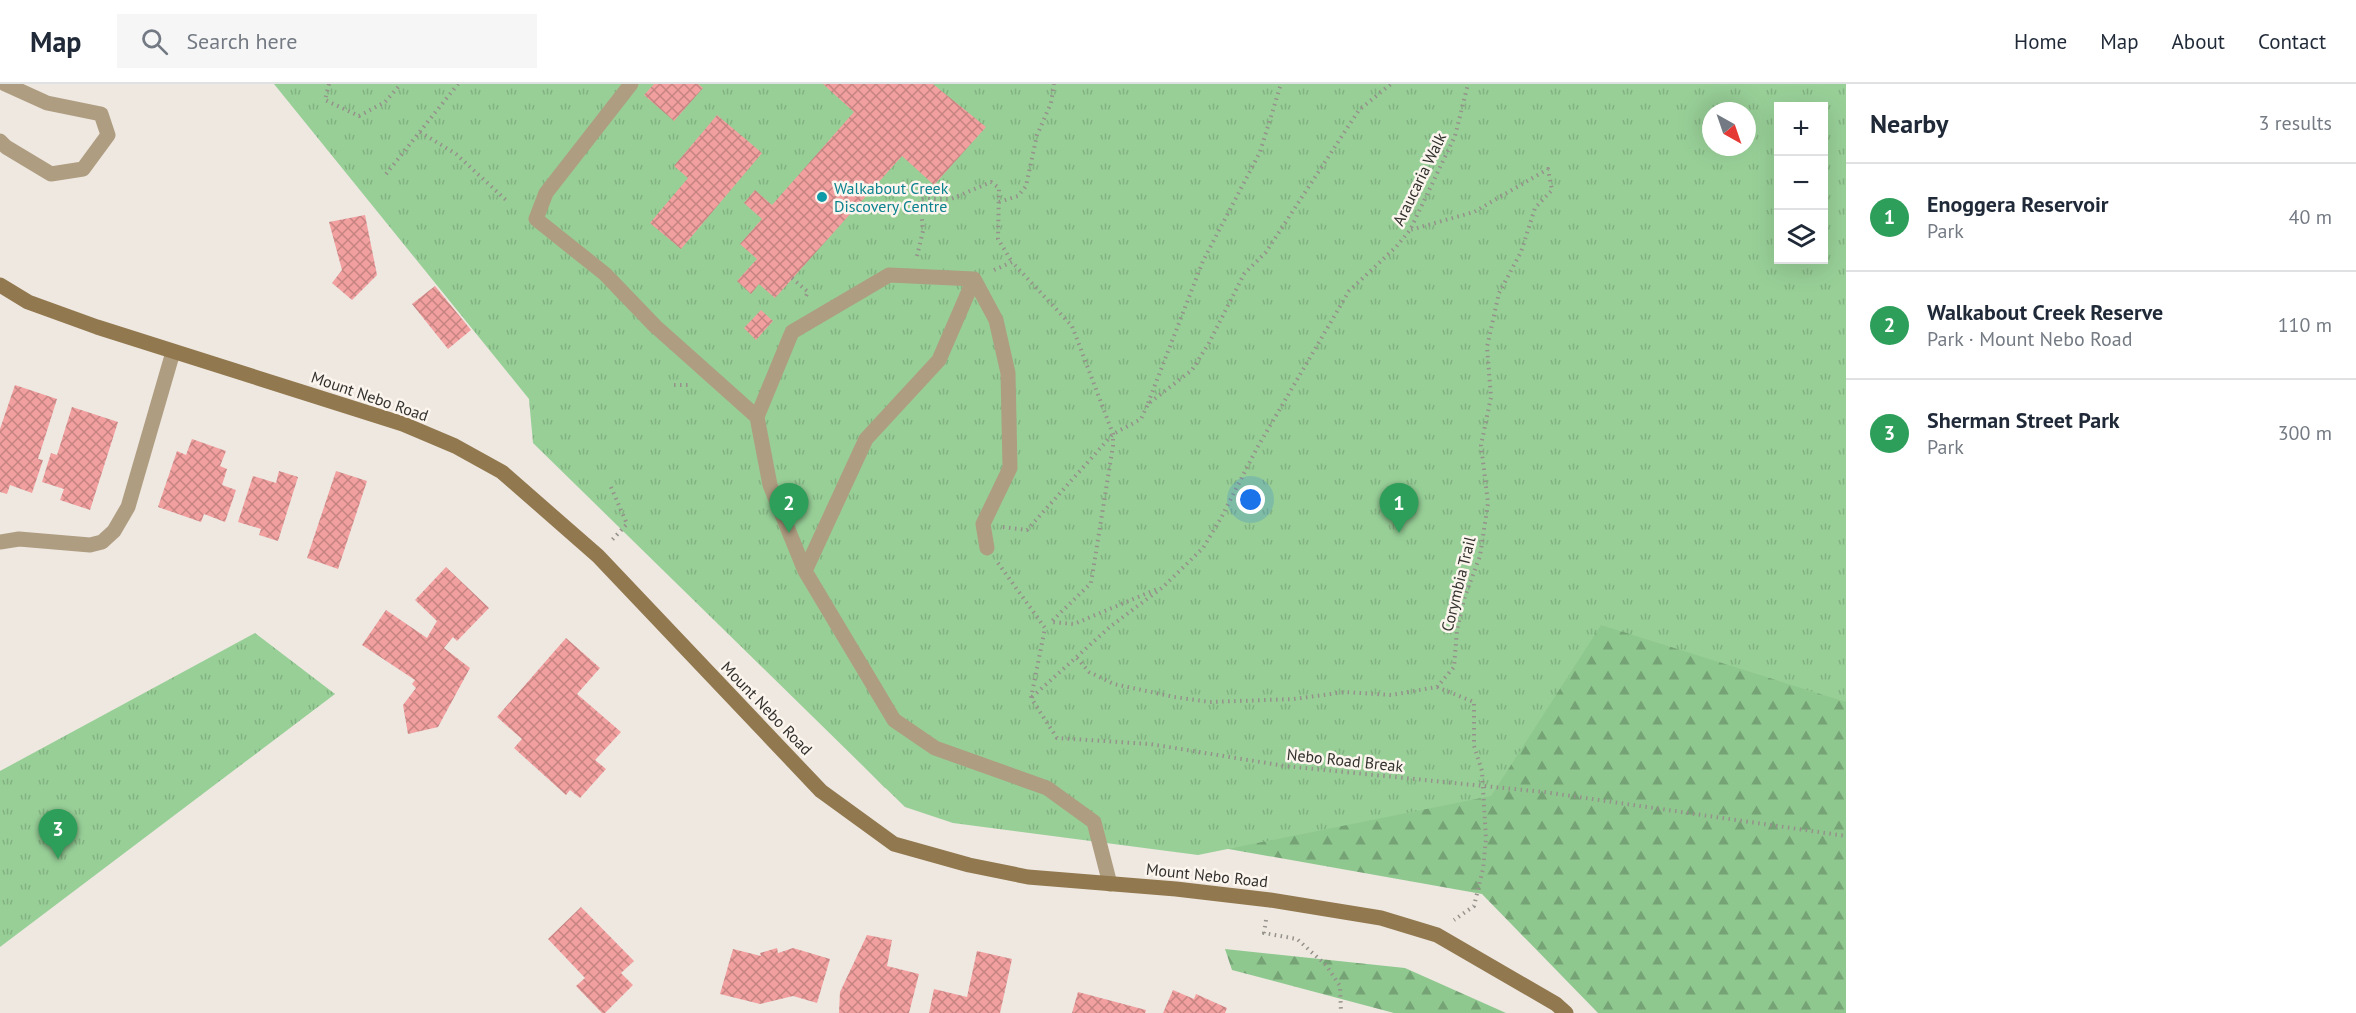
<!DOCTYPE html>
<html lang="en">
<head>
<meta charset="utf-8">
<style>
  body { margin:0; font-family:"PT Sans",sans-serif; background:#f6f6f7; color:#1f2937 }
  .controls { position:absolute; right:18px; top:18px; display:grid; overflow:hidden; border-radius:0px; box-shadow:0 6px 24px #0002 }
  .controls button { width:54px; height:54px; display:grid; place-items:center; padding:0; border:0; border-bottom:2px solid #e0e1e3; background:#fff; color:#1f2937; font:30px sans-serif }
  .compass { position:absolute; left:1702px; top:18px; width:54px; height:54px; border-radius:50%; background:#fff; box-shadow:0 6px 24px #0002; rotate:140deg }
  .you { position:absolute; left:1251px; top:416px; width:21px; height:21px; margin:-15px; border:4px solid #fff; border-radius:50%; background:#1a73e8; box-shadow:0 0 0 9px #1a73e833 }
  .badge { display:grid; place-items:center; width:39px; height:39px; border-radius:50%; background:#795b2f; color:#fff; font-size:20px; font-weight:700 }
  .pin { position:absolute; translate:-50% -50px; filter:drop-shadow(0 2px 3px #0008) }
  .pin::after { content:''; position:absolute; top:32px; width:21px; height:18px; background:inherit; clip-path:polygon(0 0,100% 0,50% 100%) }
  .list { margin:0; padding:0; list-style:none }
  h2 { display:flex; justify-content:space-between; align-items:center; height:78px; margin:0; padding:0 24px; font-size:26px }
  h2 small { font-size:20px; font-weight:400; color:#747a83 }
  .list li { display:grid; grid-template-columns:39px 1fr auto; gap:18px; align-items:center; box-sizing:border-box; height:108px; padding:0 24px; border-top:2px solid #e0e1e3 }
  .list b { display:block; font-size:22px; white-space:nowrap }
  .list p { margin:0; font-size:20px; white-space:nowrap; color:#747a83 }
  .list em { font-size:20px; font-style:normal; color:#747a83 }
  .icon { flex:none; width:33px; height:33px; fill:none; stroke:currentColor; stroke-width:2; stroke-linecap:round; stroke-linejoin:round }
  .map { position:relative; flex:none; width:1846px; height:929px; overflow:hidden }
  header { display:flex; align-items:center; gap:36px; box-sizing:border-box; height:84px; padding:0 30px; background:#fff; border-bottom:2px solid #e0e1e3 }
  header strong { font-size:28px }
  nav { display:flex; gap:33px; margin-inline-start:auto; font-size:21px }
  .search { width:420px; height:54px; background:#f6f6f7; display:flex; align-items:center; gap:15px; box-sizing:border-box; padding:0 21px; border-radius:0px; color:#747a83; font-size:22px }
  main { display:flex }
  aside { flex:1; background:#fff }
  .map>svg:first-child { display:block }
  .forest { fill:url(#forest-firs); fill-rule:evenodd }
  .park { fill:url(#park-tufts); fill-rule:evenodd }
  .building { fill:url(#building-cross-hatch) }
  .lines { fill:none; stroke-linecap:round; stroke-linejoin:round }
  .path { stroke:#95918b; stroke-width:4; stroke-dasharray:1.5 4.5; stroke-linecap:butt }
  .lane { stroke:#af9d81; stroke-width:15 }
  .street { stroke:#af9d81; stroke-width:15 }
  .secondary { stroke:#92784e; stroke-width:15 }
  .culture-dot { fill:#0f9aa8; stroke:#fbf5ee; stroke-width:2 }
  .labels { text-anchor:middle; stroke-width:5; stroke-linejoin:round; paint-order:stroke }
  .street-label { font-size:16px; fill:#33312e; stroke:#fbf5ee }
  .culture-label { font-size:16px; fill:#0d838f; stroke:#fbf5ee; text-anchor:start }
</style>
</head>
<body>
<header>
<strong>Map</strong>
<div class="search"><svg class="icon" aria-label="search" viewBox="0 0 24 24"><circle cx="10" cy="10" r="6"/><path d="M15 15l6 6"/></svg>Search here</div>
<nav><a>Home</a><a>Map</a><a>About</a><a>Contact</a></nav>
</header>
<main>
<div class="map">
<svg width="1846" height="929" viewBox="0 0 1846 929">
  <defs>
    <pattern id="forest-firs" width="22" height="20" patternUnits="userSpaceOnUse" patternTransform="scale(1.5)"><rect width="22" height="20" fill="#8fc88f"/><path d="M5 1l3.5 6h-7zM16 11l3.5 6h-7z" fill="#75a375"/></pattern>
    <pattern id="park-tufts" width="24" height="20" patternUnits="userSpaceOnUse" patternTransform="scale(1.5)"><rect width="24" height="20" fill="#98cf97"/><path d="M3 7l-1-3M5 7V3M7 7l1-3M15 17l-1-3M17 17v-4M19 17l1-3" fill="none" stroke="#83b282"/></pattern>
    <pattern id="building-cross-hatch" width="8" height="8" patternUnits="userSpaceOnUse" patternTransform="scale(1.5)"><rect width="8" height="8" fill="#f2a09f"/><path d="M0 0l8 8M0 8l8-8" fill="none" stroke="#c58382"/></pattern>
  </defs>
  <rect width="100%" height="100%" fill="#eee8e1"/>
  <path class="forest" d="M1846,0V929H1598L1482,810L885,704L744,560L825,190ZM1778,22H1824V176H1778ZM1711,27H1747V63H1711Z
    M1225,865L1405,884L1506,929H1394L1232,886Z"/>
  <path class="park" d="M274,0H1846V618L1601,541L1491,712L1198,771L953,739L905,723L533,359L529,315ZM1778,22H1824V176H1778ZM1711,27H1747V63H1711Z
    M255,549L335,610L0,863V687Z"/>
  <path class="building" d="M654,0H698L703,4L674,37L644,11Z
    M823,0H933L986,43L934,101L902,72L775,214L759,200L751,210L737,197L757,175L740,160L762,135L744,119L755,106L772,121L854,28Z
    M717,31L762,69L681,165L650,139L688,94L674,82Z
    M365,131L377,191L352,216L332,199L342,186L329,138Z
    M435,202L471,246L448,265L412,220Z
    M761,226L773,237L756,256L744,244Z
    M15,301L57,315L38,375L43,376L32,409L10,401L7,410L0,408V345Z
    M72,323L118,338L90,426L60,416L64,405L42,398L51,369L57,371Z
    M192,355L226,367L220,382L227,385L222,401L236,406L225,438L204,430L201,438L158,423L177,367L186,371Z
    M279,387L298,393L278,457L259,451L261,445L238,438L253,392L276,399Z
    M336,387L367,397L338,485L307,474Z
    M446,483L489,524L457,557L453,553L444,564L470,584L438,643L408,650L403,621L416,604L412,600L415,596L362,561L386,526L427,554L437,537L415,516Z
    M566,554L600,584L577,610L621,648L595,676L606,685L580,714L570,706L566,711L514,664L522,655L497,633Z
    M581,823L634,877L621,889L633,901L605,929H602L576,902L585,894L548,855Z
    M867,851L892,856L887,882L919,890L909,929H839L840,908Z
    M777,864L778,869L793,864L830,875L817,919L793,912L760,920L720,910L733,865L761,872L760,869Z
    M977,867L1012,875L1000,929H929L934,905L967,913Z
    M1173,906L1194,915L1196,910L1227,924L1225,929H1163Z
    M1078,908L1146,926L1145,929H1072Z"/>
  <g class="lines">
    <path class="path" d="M329,0L325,16L359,32L385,18L401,0
      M420,48L456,70L506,116
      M386,90L458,0
      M999,118L1018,112L1026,102L1037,51L1051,19L1054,0
      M917,172L923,147L920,115H951L991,98L999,104L998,155L1012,178
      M994,186L1012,178L1072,242L1113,350V362L1091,499L1051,538L1074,540L1157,505
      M792,194L808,208L805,214
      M674,301H688
      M1148,319L1203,177L1260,68L1281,0
      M611,403L627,440L612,456
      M1003,443L1027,446L1113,350L1141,335L1148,320L1192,286L1209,259L1244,190L1266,168L1359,26L1391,0
      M998,479L1045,544L1031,614L1057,654L1150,660L1285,682L1544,708L1846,752
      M1077,574L1089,588L1114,600L1174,613L1210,618L1294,615L1345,608L1391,611L1437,603L1454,583L1457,546L1464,515L1480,472L1488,419L1481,361L1491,313L1487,263L1499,209L1521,168L1535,124L1552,106L1548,85L1474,128L1410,146
      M1437,603L1474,618V662L1482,687L1486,755L1483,785L1474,822L1454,836
      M1032,613L1111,542L1163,503L1203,464L1221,434L1257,364L1349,207L1396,163L1410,146L1455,52L1468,0
      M1266,836L1264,849L1297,855L1326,881L1340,902L1341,929"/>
    <path class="lane" d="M631,0L546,109L536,135L605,190L655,242L757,333
      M974,195L889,191L792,248L757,333L770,401L805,487L894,636L935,664L1047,704L1094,738L1110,800
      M974,195L996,236L1008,289L1010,384L983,440L987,464
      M0,458L19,455L90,461L102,458L114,447L128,423L173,268
      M805,487L866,355L939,276L974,195"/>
    <path class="street" d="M0,57L6,63L51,90L83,85L108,51L101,30L47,19L5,0"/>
    <path class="secondary" d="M0,201L28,218L97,243L403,340L455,362L502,388L598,472L821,707L894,760L969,781L1028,793L1176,805L1270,816L1381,834L1437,851L1556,920L1566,929"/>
  </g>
  <circle class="culture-dot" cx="822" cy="113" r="6"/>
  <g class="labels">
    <g class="street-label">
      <text transform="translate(1419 95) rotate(-64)" y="6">Araucaria Walk</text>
      <text transform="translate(370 312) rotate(19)" y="6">Mount Nebo Road</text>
      <text transform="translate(1458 500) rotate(-76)" y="6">Corymbia Trail</text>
      <text transform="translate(767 624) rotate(46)" y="6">Mount Nebo Road</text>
      <text transform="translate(1345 676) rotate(6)" y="6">Nebo Road Break</text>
      <text transform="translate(1207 791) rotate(6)" y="6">Mount Nebo Road</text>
    </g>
    <g class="culture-label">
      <text x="834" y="110">Walkabout Creek<tspan x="834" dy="18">Discovery Centre</tspan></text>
    </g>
  </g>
</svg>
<div class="controls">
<button>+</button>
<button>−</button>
<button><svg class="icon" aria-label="layers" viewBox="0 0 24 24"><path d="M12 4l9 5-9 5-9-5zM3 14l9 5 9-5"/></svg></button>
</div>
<svg class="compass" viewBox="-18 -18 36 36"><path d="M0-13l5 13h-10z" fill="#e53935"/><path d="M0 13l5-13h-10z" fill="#747a83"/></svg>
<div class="you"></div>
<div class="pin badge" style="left:1399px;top:449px;background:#2e9e5b">1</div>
<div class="pin badge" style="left:789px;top:449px;background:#2e9e5b">2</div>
<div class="pin badge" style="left:58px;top:775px;background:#2e9e5b">3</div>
</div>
<aside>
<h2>Nearby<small>3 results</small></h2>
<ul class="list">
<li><span class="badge" style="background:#2e9e5b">1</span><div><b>Enoggera Reservoir</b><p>Park</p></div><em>40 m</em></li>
<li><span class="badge" style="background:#2e9e5b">2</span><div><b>Walkabout Creek Reserve</b><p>Park · Mount Nebo Road</p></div><em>110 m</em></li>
<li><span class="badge" style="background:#2e9e5b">3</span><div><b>Sherman Street Park</b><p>Park</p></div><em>300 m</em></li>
</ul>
</aside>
</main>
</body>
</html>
